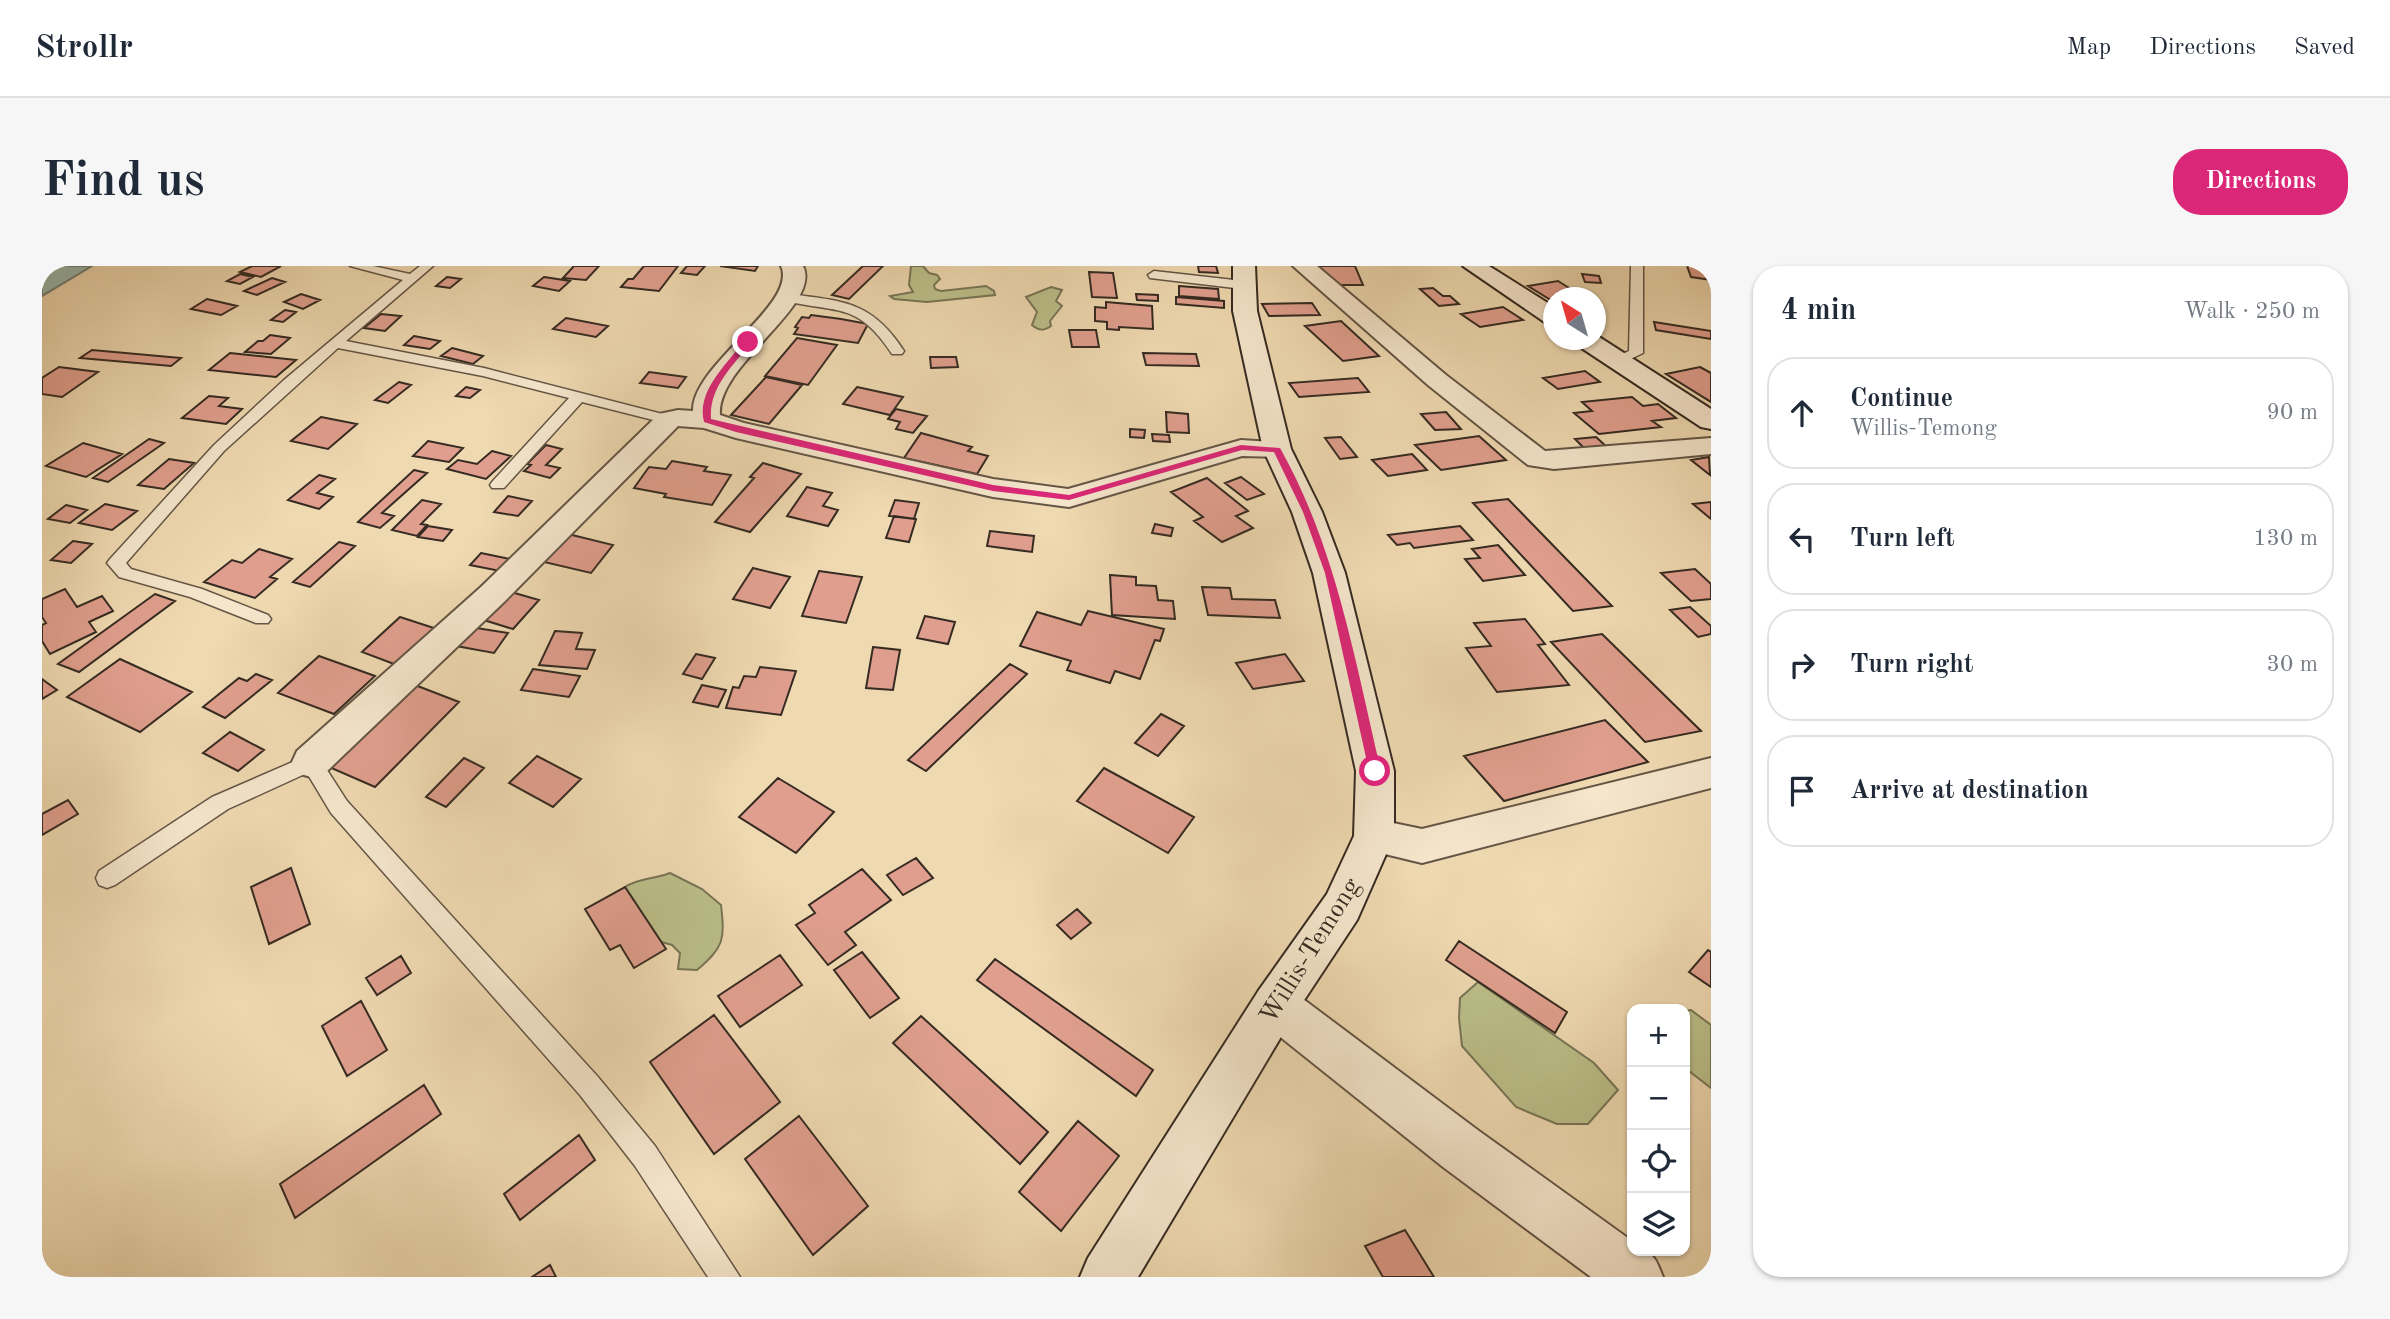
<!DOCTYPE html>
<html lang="en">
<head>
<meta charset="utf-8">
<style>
  body { margin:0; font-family:"Old Standard TT",serif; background:#f6f6f7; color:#1f2937 }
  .controls { position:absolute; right:21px; bottom:21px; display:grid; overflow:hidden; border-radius:14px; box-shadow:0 2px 5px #0004 }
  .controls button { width:63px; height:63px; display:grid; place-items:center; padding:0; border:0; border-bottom:2px solid #e0e1e3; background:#fff; color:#1f2937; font:35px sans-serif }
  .compass { position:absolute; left:1501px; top:21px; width:63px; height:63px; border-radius:50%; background:#fff; box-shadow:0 2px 5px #0004; rotate:323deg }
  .stop { position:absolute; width:21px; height:21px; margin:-16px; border:5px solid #db2777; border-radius:50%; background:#fff }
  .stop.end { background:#db2777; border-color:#fff; box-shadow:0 2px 7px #0008 }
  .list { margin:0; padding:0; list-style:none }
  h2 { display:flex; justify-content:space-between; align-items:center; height:91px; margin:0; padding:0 28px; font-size:30px }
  h2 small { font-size:23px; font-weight:400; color:#747a83 }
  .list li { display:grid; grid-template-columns:46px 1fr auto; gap:21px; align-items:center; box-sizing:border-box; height:112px; margin:0 14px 14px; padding:0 14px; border:2px solid #e0e1e3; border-radius:28px }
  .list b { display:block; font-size:26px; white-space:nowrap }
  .list p { margin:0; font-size:23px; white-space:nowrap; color:#747a83 }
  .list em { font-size:23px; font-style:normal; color:#747a83 }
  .icon { flex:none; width:38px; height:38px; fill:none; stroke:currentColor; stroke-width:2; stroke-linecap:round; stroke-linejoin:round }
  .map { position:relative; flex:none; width:1669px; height:1011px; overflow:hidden; border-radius:28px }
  header { display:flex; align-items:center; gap:42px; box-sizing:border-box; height:98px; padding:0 35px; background:#fff; border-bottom:2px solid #e0e1e3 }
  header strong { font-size:33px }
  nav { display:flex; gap:38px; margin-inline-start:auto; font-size:24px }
  .intro { display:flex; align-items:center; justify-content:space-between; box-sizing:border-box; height:168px; padding:0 42px }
  h1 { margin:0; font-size:49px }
  .button { padding:18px 32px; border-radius:28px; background:#db2777; color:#fff; font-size:24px; font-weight:700 }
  main { display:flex; gap:42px; padding:0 42px }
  aside { flex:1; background:#fff; border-radius:28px; box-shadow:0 2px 5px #0004 }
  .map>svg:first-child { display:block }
  .green { fill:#bbbf8a; stroke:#787556; stroke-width:2 }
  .water { fill:#9ab9b0; stroke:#728077; stroke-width:2 }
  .building { fill:#e09f8e; stroke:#352b22; stroke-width:2 }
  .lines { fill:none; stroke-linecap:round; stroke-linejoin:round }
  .lane-casing { stroke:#645646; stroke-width:3 }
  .street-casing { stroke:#645646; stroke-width:4 }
  .secondary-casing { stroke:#352b22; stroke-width:4 }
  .lane { fill:#f5e6cc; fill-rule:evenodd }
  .street { fill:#f5e6cc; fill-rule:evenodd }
  .secondary { fill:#f5e6cc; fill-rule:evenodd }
  .route { fill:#db2777 }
  .labels { text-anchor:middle; stroke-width:7; stroke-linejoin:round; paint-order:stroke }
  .street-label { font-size:26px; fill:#352b22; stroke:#f5e6cc }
</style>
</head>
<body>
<header>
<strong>Strollr</strong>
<nav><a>Map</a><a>Directions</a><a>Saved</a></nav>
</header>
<div class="intro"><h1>Find us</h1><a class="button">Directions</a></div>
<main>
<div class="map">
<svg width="1669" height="1011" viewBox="0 0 1669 1011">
  <rect width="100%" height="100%" fill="#efd9b1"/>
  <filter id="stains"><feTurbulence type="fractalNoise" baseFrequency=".00286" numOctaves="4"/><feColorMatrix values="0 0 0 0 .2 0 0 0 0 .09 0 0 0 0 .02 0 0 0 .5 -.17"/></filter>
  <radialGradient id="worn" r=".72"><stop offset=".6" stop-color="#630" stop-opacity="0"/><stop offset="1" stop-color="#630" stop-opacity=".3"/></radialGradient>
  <path class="green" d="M869,0H881L887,7L895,9L898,13L892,19L893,23L899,25L944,20L952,25L953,29L885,36L852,33L848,30L871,26L867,19Z
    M1009,21L1020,24L1014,35L1020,40L1008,55L1009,60C1002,65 997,65 990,59L995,46L984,31Z
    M628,607L660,623L679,639C683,674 682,681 655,704L636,703L638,687L630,679L619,676L583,621C596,612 613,613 628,607Z
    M1436,716L1552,797L1576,824L1546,858H1515L1474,841L1420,780L1417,752L1418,732Z
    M1649,744L1669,759V822L1643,802V745Z"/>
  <path class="water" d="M0,0H50L0,30Z"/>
  <path class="building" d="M210,0H239L219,11L198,6Z
    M532,0H557L544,14L521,12Z
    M602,0H636L617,25L579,21L586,13H591Z
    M645,0H663L655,9L639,7Z
    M678,0H716L713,5Z
    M821,0H841L807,33L790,29Z
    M1156,0H1174L1176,7L1157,6Z
    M1274,0H1313L1321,19H1287Z
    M1645,0H1669V14L1649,11Z
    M1047,6L1071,7L1075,32L1050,31Z
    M198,8L211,11L198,18L185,15Z
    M1540,8L1557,10L1559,17L1543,16Z
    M405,11L419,13L408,22L394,20Z
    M502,11L528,15L517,25L491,20Z
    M230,12L243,16L215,29L202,25Z
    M1516,15L1543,32H1512V36L1486,20Z
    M1137,20L1176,23L1177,33L1137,30Z
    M1391,22L1401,30H1408L1417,38L1397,40L1378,23Z
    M259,28L278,34L261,43L242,36Z
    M1094,28L1116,29V35L1095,34Z
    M1134,31L1182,35V42L1134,38Z
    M165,33L195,40L179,49L149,43Z
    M1064,36L1110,40L1111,63L1077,61V64L1065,63V56L1053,55V41L1064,42Z
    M1270,37L1278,49L1227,50L1220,38Z
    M1461,41L1481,54L1438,61L1419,48Z
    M243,44L254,46L241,56L229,54Z
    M339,48L359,50L343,65L322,62Z
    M769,49L799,53L826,58L816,77L752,68L756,62L753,61L760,51L767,52Z
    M524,52L566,60L554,71L511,63Z
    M1299,55L1337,90L1301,95L1263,60Z
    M1612,56L1669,65V73L1614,64Z
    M1027,64H1054L1057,81H1030Z
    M228,69L248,72L229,88L203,86L216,75H221Z
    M372,70L398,75L388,83L362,79Z
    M755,72L795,79L766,119L723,110Z
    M410,82L441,90L431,98L399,90Z
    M50,84L139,92L129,100L38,92Z
    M188,87L254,94L234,111L167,104Z
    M1101,87L1154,88L1157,100L1104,99Z
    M888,91H914L916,101L889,102Z
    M17,101L56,106L20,131L0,128V112Z
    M1658,101L1669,107V136L1624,108Z
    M1543,105L1558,116L1516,123L1501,112Z
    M607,106L644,111L636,122L598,117Z
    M724,111L760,119L727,158L689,149Z
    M1316,112L1327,126L1257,131L1247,117Z
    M357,116L369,119L346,137L333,134Z
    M424,121L438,124L428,132L414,130Z
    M815,121L861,131L848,149L801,138Z
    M167,130L186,132L177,140L200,143L184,158L140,152Z
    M1590,131L1601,140L1616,138L1634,152L1610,155L1619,161L1557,168L1532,147L1550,145L1540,136Z
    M854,143L885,150L871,167L854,163L858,156L846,153Z
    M1124,146L1146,148L1147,167L1125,166Z
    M1404,146L1419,163L1393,164L1379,148Z
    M279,151L315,158L286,183L249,175Z
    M1088,163L1103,164L1102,172L1088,171Z
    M879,167L930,181L926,185L946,190L935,208L862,192Z
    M1110,168L1127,169L1128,176L1111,175Z
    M1437,170L1464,194L1399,204L1373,179Z
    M1299,171L1315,191L1298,193L1283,172Z
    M1554,171L1566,182L1544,184L1533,173Z
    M107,173L122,177L66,216L51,212Z
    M386,175L421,182L407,196L371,190Z
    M41,177L80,188L44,211L4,200Z
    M504,179L520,183L504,199L518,202L508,212L482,205L489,199L485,198Z
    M450,185L469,190L444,213L405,203L416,194L435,198Z
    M1370,188L1385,204L1346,210L1330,194Z
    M1667,191L1668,209L1649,194Z
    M127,193L152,197L122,223L96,219Z
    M630,195L665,201L662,205L689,209L670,239L622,231L624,228L592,222L607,201L624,203Z
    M721,197L759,208L708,266L673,256L712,212L708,211Z
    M372,204L385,207L340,247L352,250L338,262L316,256Z
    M277,209L293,213L275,227L291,231L277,243L246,234Z
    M1199,211L1222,228L1205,234L1183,217Z
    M1165,212L1206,245L1194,250L1211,262L1180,276L1152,255L1161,251L1129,226Z
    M765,221L790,227L781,240L796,244L786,260L745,250Z
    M466,230L490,235L476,250L452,246Z
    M1466,233L1570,340L1531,345L1431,237Z
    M380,234L399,238L379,258L385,259L375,270L350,264Z
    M853,234L877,237L872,253L847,250Z
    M1669,236V253L1651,238Z
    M63,238L95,245L70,264L37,257Z
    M24,239L45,244L28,257L6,253Z
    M852,250L874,253L867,276L844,272Z
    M1113,258L1131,262L1129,270L1110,267Z
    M386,260L410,264L401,275L376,271Z
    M1418,260L1431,274L1372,282L1368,277L1355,279L1346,269Z
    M948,265L992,270L990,286L945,280Z
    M526,268L571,279L549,307L502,296Z
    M31,275L50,278L29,297L9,294Z
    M297,276L313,280L268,321L251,316Z
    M1456,279L1483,309L1441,315L1423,293L1438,292L1430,283Z
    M217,283L250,293L228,311L235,313L213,332L162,316L190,294L200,297Z
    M439,287L468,293L458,305L428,299Z
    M711,302L748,311L728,342L691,333Z
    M1653,303L1669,318V333L1649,335L1619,307Z
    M777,305L820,311L804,357L760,350Z
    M1068,309L1094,311V319L1114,320L1116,334L1131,335L1133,353L1070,349Z
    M1160,321L1188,322L1190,333L1233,334L1238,352L1166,349Z
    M23,323L35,341L60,330L71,345L47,356L54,366L8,388L0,375V359L4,357L0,351V333Z
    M462,324L497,334L471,363L435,352Z
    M113,328L133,335L37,406L16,398Z
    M1648,341L1669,360V368L1656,371L1628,344Z
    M1046,345L1122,363L1118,375L1113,374L1098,413L1073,405L1068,417L1025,404L1029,395L978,380L995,346L1039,359Z
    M883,350L913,356L906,378L875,372Z
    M358,351L398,364L360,401L320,386Z
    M1483,353L1503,378L1496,379L1527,419L1455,426L1424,382L1449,380L1432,357Z
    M428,361L466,367L452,387L414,380Z
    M513,365L540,367L534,383L553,384L545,403L497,399Z
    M1560,368L1659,465L1603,476L1509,376Z
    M831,381L858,384L851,424L824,422Z
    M654,388L673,392L660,413L641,408Z
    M1243,388L1262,415L1211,423L1194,397Z
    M277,390L333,410L292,448L236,427Z
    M78,393L150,426L98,466L25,431Z
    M968,398L985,408L884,505L866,494Z
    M718,401L754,405L739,449L684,442L691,421L697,422L702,410L714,411Z
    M491,403L538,410L527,431L479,424Z
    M214,408L230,414L183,452L161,441L197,412L205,415Z
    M0,413L15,424L0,433Z
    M373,419L417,436L333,521L287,501Z
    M660,419L684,424L676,441L651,436Z
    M1119,448L1142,460L1116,490L1093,477Z
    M1563,454L1606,496L1462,535L1422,490Z
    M188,466L222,484L196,505L161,487Z
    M495,490L539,513L511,541L467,517Z
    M422,492L442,502L404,541L384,531Z
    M1062,502L1152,551L1126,587L1035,535Z
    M736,512L792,546L754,587L697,551Z
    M26,534L36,548L0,569V548Z
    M874,592L891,612L861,629L845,609Z
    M249,602L268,658L227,678L209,621Z
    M820,603L849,634L803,666L814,679L786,699L754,659L773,647L767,639Z
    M583,621L624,683L592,702L578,679L568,684L543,643Z
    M1035,643L1049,657L1029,673L1015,659Z
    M1417,675L1525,746L1513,767L1404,694Z
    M1666,684L1669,686V721L1647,706Z
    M820,686L857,732L828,752L792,704Z
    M738,689L760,719L698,761L676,730Z
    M359,690L369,707L335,729L324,712Z
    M953,693L1111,804L1094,830L935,714Z
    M319,735L345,784L305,810L280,760Z
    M672,749L738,836L672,888L608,796Z
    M879,750L1006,866L978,898L851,777Z
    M382,819L399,848L253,952L238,918Z
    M757,850L826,940L771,989L703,893Z
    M1036,855L1077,890L1019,965L977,926Z
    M537,869L553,894L478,954L462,928Z
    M1363,964L1392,1011H1341L1323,980Z
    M508,999L514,1011H490Z"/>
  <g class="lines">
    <g class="lane-casing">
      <path id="lane" d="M308,0H331L368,8L378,0H391L304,75L442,102L632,151L634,154L627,158L540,136L462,222H450L448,219L450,216L527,132L441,110L296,82L182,185L84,297L89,303L160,323L226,349L229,353L226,357H214L148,331L77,311L65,297L68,293L172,179L242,114L361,14Z
        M1589,0H1601V87L1576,99L1571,98V92L1587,85Z
        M1112,5L1201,15L1207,19L1201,23L1108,12L1106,9Z
        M747,28C801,35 830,35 862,85L860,88H850C816,36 796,47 743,35L741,32Z
        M269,488L276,490L305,535L556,811L613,880L698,1011H666L593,900L538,829L289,547L265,507L186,543L73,619L65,622L57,619L54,612L57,605L170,531Z"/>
    </g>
    <g class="street-casing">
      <path id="street" d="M739,0H761C781,39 674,99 678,149L702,157L951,213L1026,223L1199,174L1245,177L1249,183L1245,189L1235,191L1200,190L1027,241L951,231L694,172L662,162L636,160L462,336L283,507L269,511L255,507L250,496L255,485L439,321L617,148L636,144L651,145C649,99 757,38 739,0Z
        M1251,0H1275L1404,109L1503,185L1669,172V188L1512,203L1486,199L1386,119Z
        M1669,492V522L1380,597L1318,582L1312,570L1318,558L1332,553L1380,563Z
        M1233,717L1249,724L1437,865L1590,975V985C1613,985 1613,992 1621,1011H1549L1401,901L1217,754L1210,739L1217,724Z"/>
    </g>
    <g class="secondary-casing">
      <path id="secondary" d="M1191,0H1213L1215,45L1249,183L1280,246L1303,307L1352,505V570L1315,654L1249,754L1096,1011H1038L1046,992L1217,724L1285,628L1312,570L1314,505L1271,307L1250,246L1221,183L1191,45Z
        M1421,0H1447L1512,41V59L1504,57Z
        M1554,69L1669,143V163L1659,161L1535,79L1532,74H1554Z"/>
    </g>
    <use href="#lane" class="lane"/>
    <use href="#street" class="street"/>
    <use href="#secondary" class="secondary"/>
  </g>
  <path class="route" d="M703,74L709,76C691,101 667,120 669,153L951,219L1027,229L1199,179L1238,182C1294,281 1313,395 1339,505L1337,508L1333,509L1327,505L1283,307L1261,246L1232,186L1200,184L1027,234L951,225L694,166L662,156C654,125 685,98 703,74Z"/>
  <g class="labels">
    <g class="street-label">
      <text transform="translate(1267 684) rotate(-58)" y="9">Willis-Temong</text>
    </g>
  </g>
  <rect width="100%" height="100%" filter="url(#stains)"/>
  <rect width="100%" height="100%" fill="url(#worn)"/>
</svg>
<div class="controls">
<button>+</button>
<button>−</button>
<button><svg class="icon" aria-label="locate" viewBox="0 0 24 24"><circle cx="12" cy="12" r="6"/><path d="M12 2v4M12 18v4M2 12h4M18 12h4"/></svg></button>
<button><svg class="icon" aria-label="layers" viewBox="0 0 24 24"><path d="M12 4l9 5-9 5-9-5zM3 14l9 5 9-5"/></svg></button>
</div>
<svg class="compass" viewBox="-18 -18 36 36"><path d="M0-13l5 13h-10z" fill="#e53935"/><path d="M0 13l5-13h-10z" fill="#747a83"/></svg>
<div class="stop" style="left:1333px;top:505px"></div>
<div class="stop end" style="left:706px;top:76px"></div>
</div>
<aside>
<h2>4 min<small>Walk · 250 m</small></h2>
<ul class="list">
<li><svg class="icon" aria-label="ahead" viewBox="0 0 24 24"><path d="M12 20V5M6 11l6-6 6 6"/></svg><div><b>Continue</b><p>Willis-Temong</p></div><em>90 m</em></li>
<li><svg class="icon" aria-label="left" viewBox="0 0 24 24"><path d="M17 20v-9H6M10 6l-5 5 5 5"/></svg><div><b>Turn left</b></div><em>130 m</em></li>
<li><svg class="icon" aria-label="right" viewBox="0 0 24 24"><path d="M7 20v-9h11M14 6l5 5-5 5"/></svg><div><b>Turn right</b></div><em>30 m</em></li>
<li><svg class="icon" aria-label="arrive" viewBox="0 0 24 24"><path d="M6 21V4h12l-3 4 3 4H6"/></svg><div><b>Arrive at destination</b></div></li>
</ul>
</aside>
</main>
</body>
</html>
